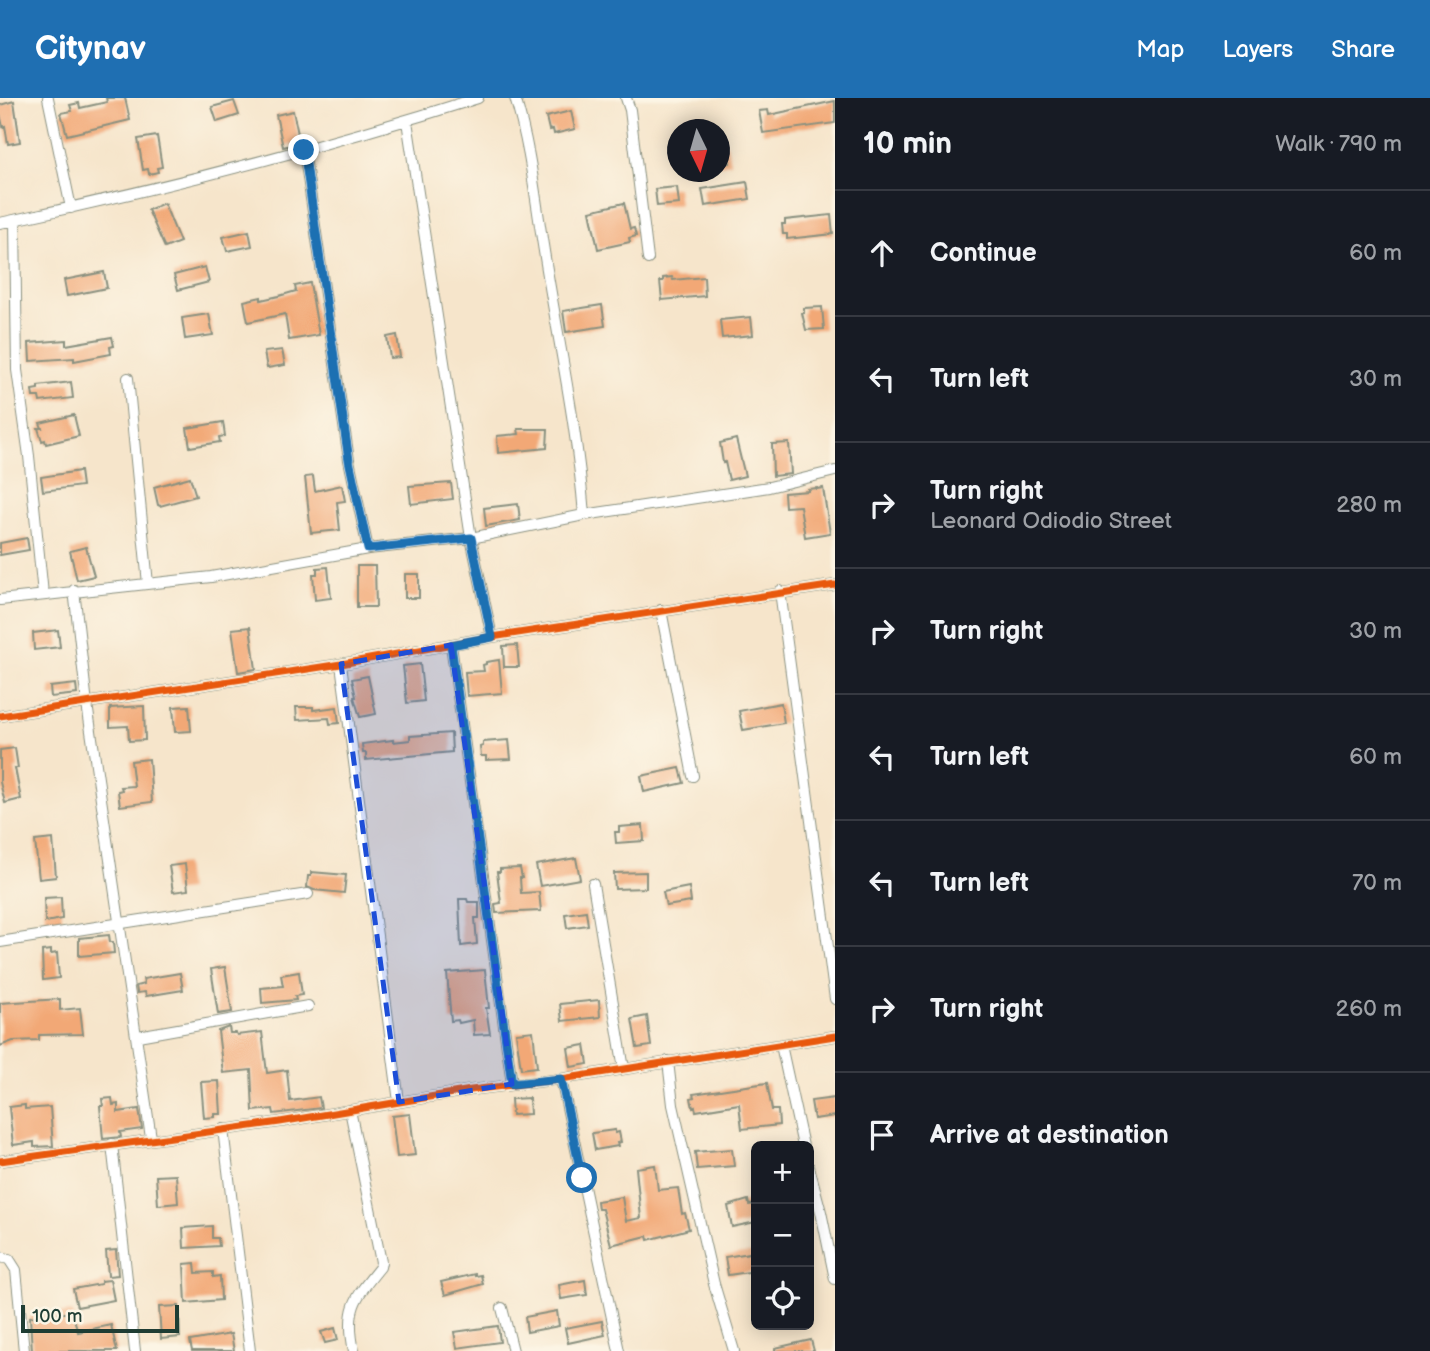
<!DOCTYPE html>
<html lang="en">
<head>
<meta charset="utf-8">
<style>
  body { margin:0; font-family:"Balsamiq Sans",sans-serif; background:#242831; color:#f1f3f6 }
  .controls { position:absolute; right:21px; bottom:21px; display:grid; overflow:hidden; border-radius:10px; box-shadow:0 4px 18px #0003 }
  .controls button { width:63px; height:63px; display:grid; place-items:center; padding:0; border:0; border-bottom:2px solid #363941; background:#171b24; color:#f1f3f6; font:35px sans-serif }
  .compass { position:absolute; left:667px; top:21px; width:63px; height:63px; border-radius:50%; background:#171b24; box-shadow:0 4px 18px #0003; rotate:175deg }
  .scale { position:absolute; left:21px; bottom:18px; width:158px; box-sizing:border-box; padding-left:7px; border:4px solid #1f3d34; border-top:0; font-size:19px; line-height:24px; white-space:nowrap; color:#1f3d34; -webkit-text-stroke:5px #fcf5e5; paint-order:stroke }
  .stop { position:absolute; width:21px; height:21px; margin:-16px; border:5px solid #1f6fb2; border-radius:50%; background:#fff }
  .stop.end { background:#1f6fb2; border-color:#fff; box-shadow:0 2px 7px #0008 }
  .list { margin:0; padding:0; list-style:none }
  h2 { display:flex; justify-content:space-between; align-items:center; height:91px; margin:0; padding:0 28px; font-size:30px }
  h2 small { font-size:23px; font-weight:400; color:#9ea1a6 }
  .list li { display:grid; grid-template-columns:46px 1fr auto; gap:21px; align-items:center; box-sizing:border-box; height:126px; padding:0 28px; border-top:2px solid #363941 }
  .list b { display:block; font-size:26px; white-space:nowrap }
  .list p { margin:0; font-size:23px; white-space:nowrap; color:#9ea1a6 }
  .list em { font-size:23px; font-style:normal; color:#9ea1a6 }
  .icon { flex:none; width:38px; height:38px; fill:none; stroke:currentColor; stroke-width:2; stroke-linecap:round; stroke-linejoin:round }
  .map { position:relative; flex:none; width:835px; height:1253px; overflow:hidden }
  header { display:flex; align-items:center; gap:42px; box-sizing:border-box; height:98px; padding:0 35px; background:#1f6fb2; color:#fff }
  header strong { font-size:33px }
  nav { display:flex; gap:38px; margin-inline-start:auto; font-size:24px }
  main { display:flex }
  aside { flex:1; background:#171b24 }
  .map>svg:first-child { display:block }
  .building { fill:#f2a876 }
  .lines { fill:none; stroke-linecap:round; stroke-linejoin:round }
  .street-casing { stroke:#8a9180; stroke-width:12 }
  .street { stroke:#fff; stroke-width:10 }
  .cycleway-casing { stroke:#fcf5e5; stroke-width:11 }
  .cycleway { stroke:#e8590c; stroke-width:7 }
  .route { stroke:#1f6fb2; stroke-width:9 }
  .marked { fill:#1d4ed8; fill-opacity:0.2; stroke:#1d4ed8; stroke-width:5; stroke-dasharray:14 9; stroke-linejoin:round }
</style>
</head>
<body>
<header>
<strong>Citynav</strong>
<nav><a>Map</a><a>Layers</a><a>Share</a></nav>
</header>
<main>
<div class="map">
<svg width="835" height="1253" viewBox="0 0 835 1253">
  <rect width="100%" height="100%" fill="#fcf5e5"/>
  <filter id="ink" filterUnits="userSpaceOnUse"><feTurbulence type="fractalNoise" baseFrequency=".0143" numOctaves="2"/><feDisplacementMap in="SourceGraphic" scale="14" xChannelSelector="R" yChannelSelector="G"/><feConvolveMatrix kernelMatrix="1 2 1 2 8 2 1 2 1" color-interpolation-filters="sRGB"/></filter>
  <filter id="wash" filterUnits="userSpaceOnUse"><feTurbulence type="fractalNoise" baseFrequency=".00686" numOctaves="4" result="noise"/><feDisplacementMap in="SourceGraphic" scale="28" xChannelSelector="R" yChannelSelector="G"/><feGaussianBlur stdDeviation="1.57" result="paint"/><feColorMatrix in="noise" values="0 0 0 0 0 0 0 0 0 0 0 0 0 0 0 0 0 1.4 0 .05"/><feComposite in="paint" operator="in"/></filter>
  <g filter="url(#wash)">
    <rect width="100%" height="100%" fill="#f6e5cb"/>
    <g id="blocks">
      <path class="building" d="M106,0H125L130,22L67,37L61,15L72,13L70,7L79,5L80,10L107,4Z
        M14,3L20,44L8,46L5,28L3,29L0,16V7Z
        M234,3L239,17L217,24L212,9Z
        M835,3V25L763,35L759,13L768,12L769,17Z
        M293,13L300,45L283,49L276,17Z
        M571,13L575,31L554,36L553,31L549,32L546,19Z
        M157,38L162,69L157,70L158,74L149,76L148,71L143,72L138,41Z
        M727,46L730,65L719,67V47Z
        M747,84L750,101L705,108L702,91Z
        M677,89L679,106L657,108L655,91Z
        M164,105L180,144L165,150L148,112Z
        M624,105L630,131L634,130L636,138L629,140L630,144L598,151L590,113Z
        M831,117L833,136L787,141V136H783L782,126H785V122Z
        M249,133L252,148L227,153L223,139Z
        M205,169L209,184L178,192L174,177Z
        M104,174L107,190L67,198L64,182Z
        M672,179L673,182L704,179L705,198L662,202L660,183H663V180Z
        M310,185L319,237L289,242L285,216L248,224L244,203L261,199V202L279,198L296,193L295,188Z
        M602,207L605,228L566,234L563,213Z
        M822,209L824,231L806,232L802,215H804V210Z
        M209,216L213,237L185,241L182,220Z
        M751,219L753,237L722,240L720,222Z
        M397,237L400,259L390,260L387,239Z
        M112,239L114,248L110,249L111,256L74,263V260L30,263L29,245L66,242V247Z
        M282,252L285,267L267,270L264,254Z
        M71,284L73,300L40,304L39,299H33L32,292L38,291V288Z
        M74,317L79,338L46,346L45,342L42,343L38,330H42L40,325Z
        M223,324L225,338L219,339L220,344L190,349L187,330Z
        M518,331H548L547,350L498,355L497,338L519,336Z
        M736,341L745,378L729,382L725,364L723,365L720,345Z
        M789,345L791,376L773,378L772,346Z
        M80,373L82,388L43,393L41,379Z
        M313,378L315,393L342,387L345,403L337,404L340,432L311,435L305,379Z
        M190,379L196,398L160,408L158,407L154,389Z
        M451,385L453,401L411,406L409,388Z
        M817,390V391L823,390L830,435L805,439L800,408L785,409L784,395L808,393V391Z
        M518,406L520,422L486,428L484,410Z
        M27,440L29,452L0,457V445Z
        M86,449L94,478L77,482L70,453Z
        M357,468H375L376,509H357Z
        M328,469L331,500L315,502L313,476H317V470Z
        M405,476H419V500H405Z
        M250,529L256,571L238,574L232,531Z
        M58,532L60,549L34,552L33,535Z
        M517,547L519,569H504L503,548Z
        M499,562L502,595L467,598L465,574L484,573L483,567L486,566V564Z
        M420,566L424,603L407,605L403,568Z
        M368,578L376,616L360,619L354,599H356L352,581Z
        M76,586L77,596L51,599L50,589Z
        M781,605L784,625L743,632L739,613Z
        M144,608L145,642L129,643L128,628L110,629V610Z
        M189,608L191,633L175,634L173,609Z
        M296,609H313V612L337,609L339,625L330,626L329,620L297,622Z
        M451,635L452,654L366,662V655H363L362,646L393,642V644L410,642V638Z
        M509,642L511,661L486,662V658H481L480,649L483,648V644Z
        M15,650L18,670H15L21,701L5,705L0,684V652Z
        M149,661L152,704L120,708L118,693L122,692L121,689L134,688L131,663Z
        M680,670L684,685L644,694L641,678Z
        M643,727L644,743L616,745L615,734H619V729Z
        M53,741L56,779L39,781L35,743Z
        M576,760L580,781L540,788L536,767Z
        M185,766L188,792L173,794L169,768Z
        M520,770L522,780H520L521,795L539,794L541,813L496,815L495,806L501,805L497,774H500V771Z
        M311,774L346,777L344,795L314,792L307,789L308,778H311Z
        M646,774V790L615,791L614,775Z
        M689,789L691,804L666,808L663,794Z
        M61,799L62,821L45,824L44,800Z
        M459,801H467L468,804H479V820H475L477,846L461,848Z
        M586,813L588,827L567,830L565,816Z
        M109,837L110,844H113L114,855L79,858V840Z
        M51,852V856L57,855L59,880L43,882L42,853Z
        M225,869L232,914L218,916L211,871Z
        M485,872L489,910H486L490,936L474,937L473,922L459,925L458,922L451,923L447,875Z
        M299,874L302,897L295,898L296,902L262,905L261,890L283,888L281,877Z
        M180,875L183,892L146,898L145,894L137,895L136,888L144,886L143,881Z
        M60,901V912L80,910L83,936L39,937V942L13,943L0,948V905Z
        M599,902L600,919L562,923L560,906Z
        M647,918L651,948L637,950L632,921Z
        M229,929L230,935H236L237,937L262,934L267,975L287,972L290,1003L319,999L321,1010L274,1016L273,1011L253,1013L251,972L223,975L218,933Z
        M533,933L537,969L521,971L516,935Z
        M585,947L588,966L571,969L568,950Z
        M219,983L221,1016H215V1019L204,1020L201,984Z
        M767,985L772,1012H778L779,1027L742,1031L739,1006L696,1013L695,1009L693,1010L691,1000L694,999L693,996Z
        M112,1000L113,1007L118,1006V1014L139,1011L142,1031L120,1034L121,1039L103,1041L100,1008H103L102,1001Z
        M529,1000L530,1016L512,1017L511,1001Z
        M835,1000V1018L814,1021L811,1003Z
        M25,1007V1011L50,1009L53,1048L34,1049V1044L13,1047L9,1009Z
        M410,1016L415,1057L397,1059L392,1018Z
        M615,1032V1035L619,1034L621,1044L617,1045L618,1048L595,1052L592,1035Z
        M732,1051L734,1068L697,1071L695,1054Z
        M655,1067L658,1092L678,1090L682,1116L685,1115L689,1131L648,1142L647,1138L611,1147L602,1111H598L597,1103L622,1099L626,1123L641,1120L636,1070Z
        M176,1077L178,1105L158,1107L156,1078Z
        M748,1102L749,1107L756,1106V1124L732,1129L728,1108Z
        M212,1128V1140H218L219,1148L184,1150L183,1130Z
        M116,1152L118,1177L108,1178L106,1153Z
        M756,1154V1173L728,1177L725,1159Z
        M195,1165L196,1175L213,1174V1179L220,1178L221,1202L186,1205L184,1166Z
        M475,1176V1178L481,1177L483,1186L445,1197L441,1184Z
        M110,1182L114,1202L77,1209L73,1191L101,1186V1183Z
        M585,1182L587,1197L561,1201L559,1187Z
        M179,1208L180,1239L161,1241L159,1209Z
        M557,1213L559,1228L527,1234L525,1219Z
        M72,1214L78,1234L111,1227L117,1253H32L30,1219Z
        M602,1223L605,1237L568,1245L565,1230Z
        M498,1228L500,1244L457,1250L454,1234Z
        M335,1230L338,1242L325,1245L321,1234Z
        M231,1236L234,1253H192L190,1243Z
        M811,1242L814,1253H775V1250Z"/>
    </g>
  </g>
  <g filter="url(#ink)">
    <use href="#blocks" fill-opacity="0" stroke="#8a9180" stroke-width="2"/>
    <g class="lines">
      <g class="street-casing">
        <path id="street" d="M48,0L71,110
          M626,0L630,12L648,161
          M407,23L471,440L492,539
          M15,122L17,272L29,358L43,496
          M0,125C161,91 321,50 478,0
          M128,280L148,486
          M584,417L769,389L835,373
          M368,451L471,440L584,417C577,326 557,237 543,147C535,98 530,48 515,0
          M74,492L87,606L151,1040
          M780,493L835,901
          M0,502L211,479L368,451L349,362L304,52
          M661,512L693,678
          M451,547L512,986
          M341,566L399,1004
          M0,618L341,566L492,539L835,487
          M593,786L624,971
          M0,844L308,796
          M138,938L308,908
          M781,947L803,1048
          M668,963L673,1007L714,1186L734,1253
          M561,981L619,1253
          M350,1012L381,1164L380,1169C355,1200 345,1211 354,1253
          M223,1031L250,1253
          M112,1046L135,1253
          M0,1063L280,1024L471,992L561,981L835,938
          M809,1069L821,1114L835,1181
          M0,1159L9,1161L16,1172L24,1253
          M502,1210L513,1253"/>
      </g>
      <use href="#street" class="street"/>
      <g class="cycleway-casing">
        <path id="cycleway" d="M0,618L341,566L492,539L835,487
          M0,1063L280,1024L471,992L561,981L835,938"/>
      </g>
      <use href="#cycleway" class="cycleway"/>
    </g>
  </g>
  <g class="lines" filter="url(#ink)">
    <path class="route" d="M304,52L349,362L368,451L471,440L492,539L451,547L512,986L561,981L582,1080"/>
  </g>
  <path class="marked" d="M451,547L512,986L399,1004L341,566Z"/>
</svg>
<div class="controls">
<button>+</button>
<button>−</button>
<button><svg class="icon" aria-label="locate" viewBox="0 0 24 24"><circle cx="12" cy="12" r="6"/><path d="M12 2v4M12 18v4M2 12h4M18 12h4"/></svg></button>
</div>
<svg class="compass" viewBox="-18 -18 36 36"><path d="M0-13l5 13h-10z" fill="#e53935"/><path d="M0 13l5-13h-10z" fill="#9ea1a6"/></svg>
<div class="scale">100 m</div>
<div class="stop" style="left:582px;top:1080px"></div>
<div class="stop end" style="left:304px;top:52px"></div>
</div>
<aside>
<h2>10 min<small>Walk · 790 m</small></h2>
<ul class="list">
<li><svg class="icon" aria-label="ahead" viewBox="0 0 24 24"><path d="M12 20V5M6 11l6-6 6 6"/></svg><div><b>Continue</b></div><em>60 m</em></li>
<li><svg class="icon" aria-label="left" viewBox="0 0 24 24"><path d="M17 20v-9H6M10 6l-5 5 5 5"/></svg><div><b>Turn left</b></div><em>30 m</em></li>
<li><svg class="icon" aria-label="right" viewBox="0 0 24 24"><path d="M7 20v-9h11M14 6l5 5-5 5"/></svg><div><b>Turn right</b><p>Leonard Odiodio Street</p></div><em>280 m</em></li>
<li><svg class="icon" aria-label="right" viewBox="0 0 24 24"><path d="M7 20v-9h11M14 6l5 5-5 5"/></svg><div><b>Turn right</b></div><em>30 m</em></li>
<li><svg class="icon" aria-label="left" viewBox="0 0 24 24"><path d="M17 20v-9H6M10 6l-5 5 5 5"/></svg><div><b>Turn left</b></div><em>60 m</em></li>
<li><svg class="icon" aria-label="left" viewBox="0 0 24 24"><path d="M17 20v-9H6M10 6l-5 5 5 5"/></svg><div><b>Turn left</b></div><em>70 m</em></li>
<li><svg class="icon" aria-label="right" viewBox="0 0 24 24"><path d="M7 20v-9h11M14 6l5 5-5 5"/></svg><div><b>Turn right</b></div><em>260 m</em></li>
<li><svg class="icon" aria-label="arrive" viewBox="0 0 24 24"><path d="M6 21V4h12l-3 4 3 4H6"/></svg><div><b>Arrive at destination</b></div></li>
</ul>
</aside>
</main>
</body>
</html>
